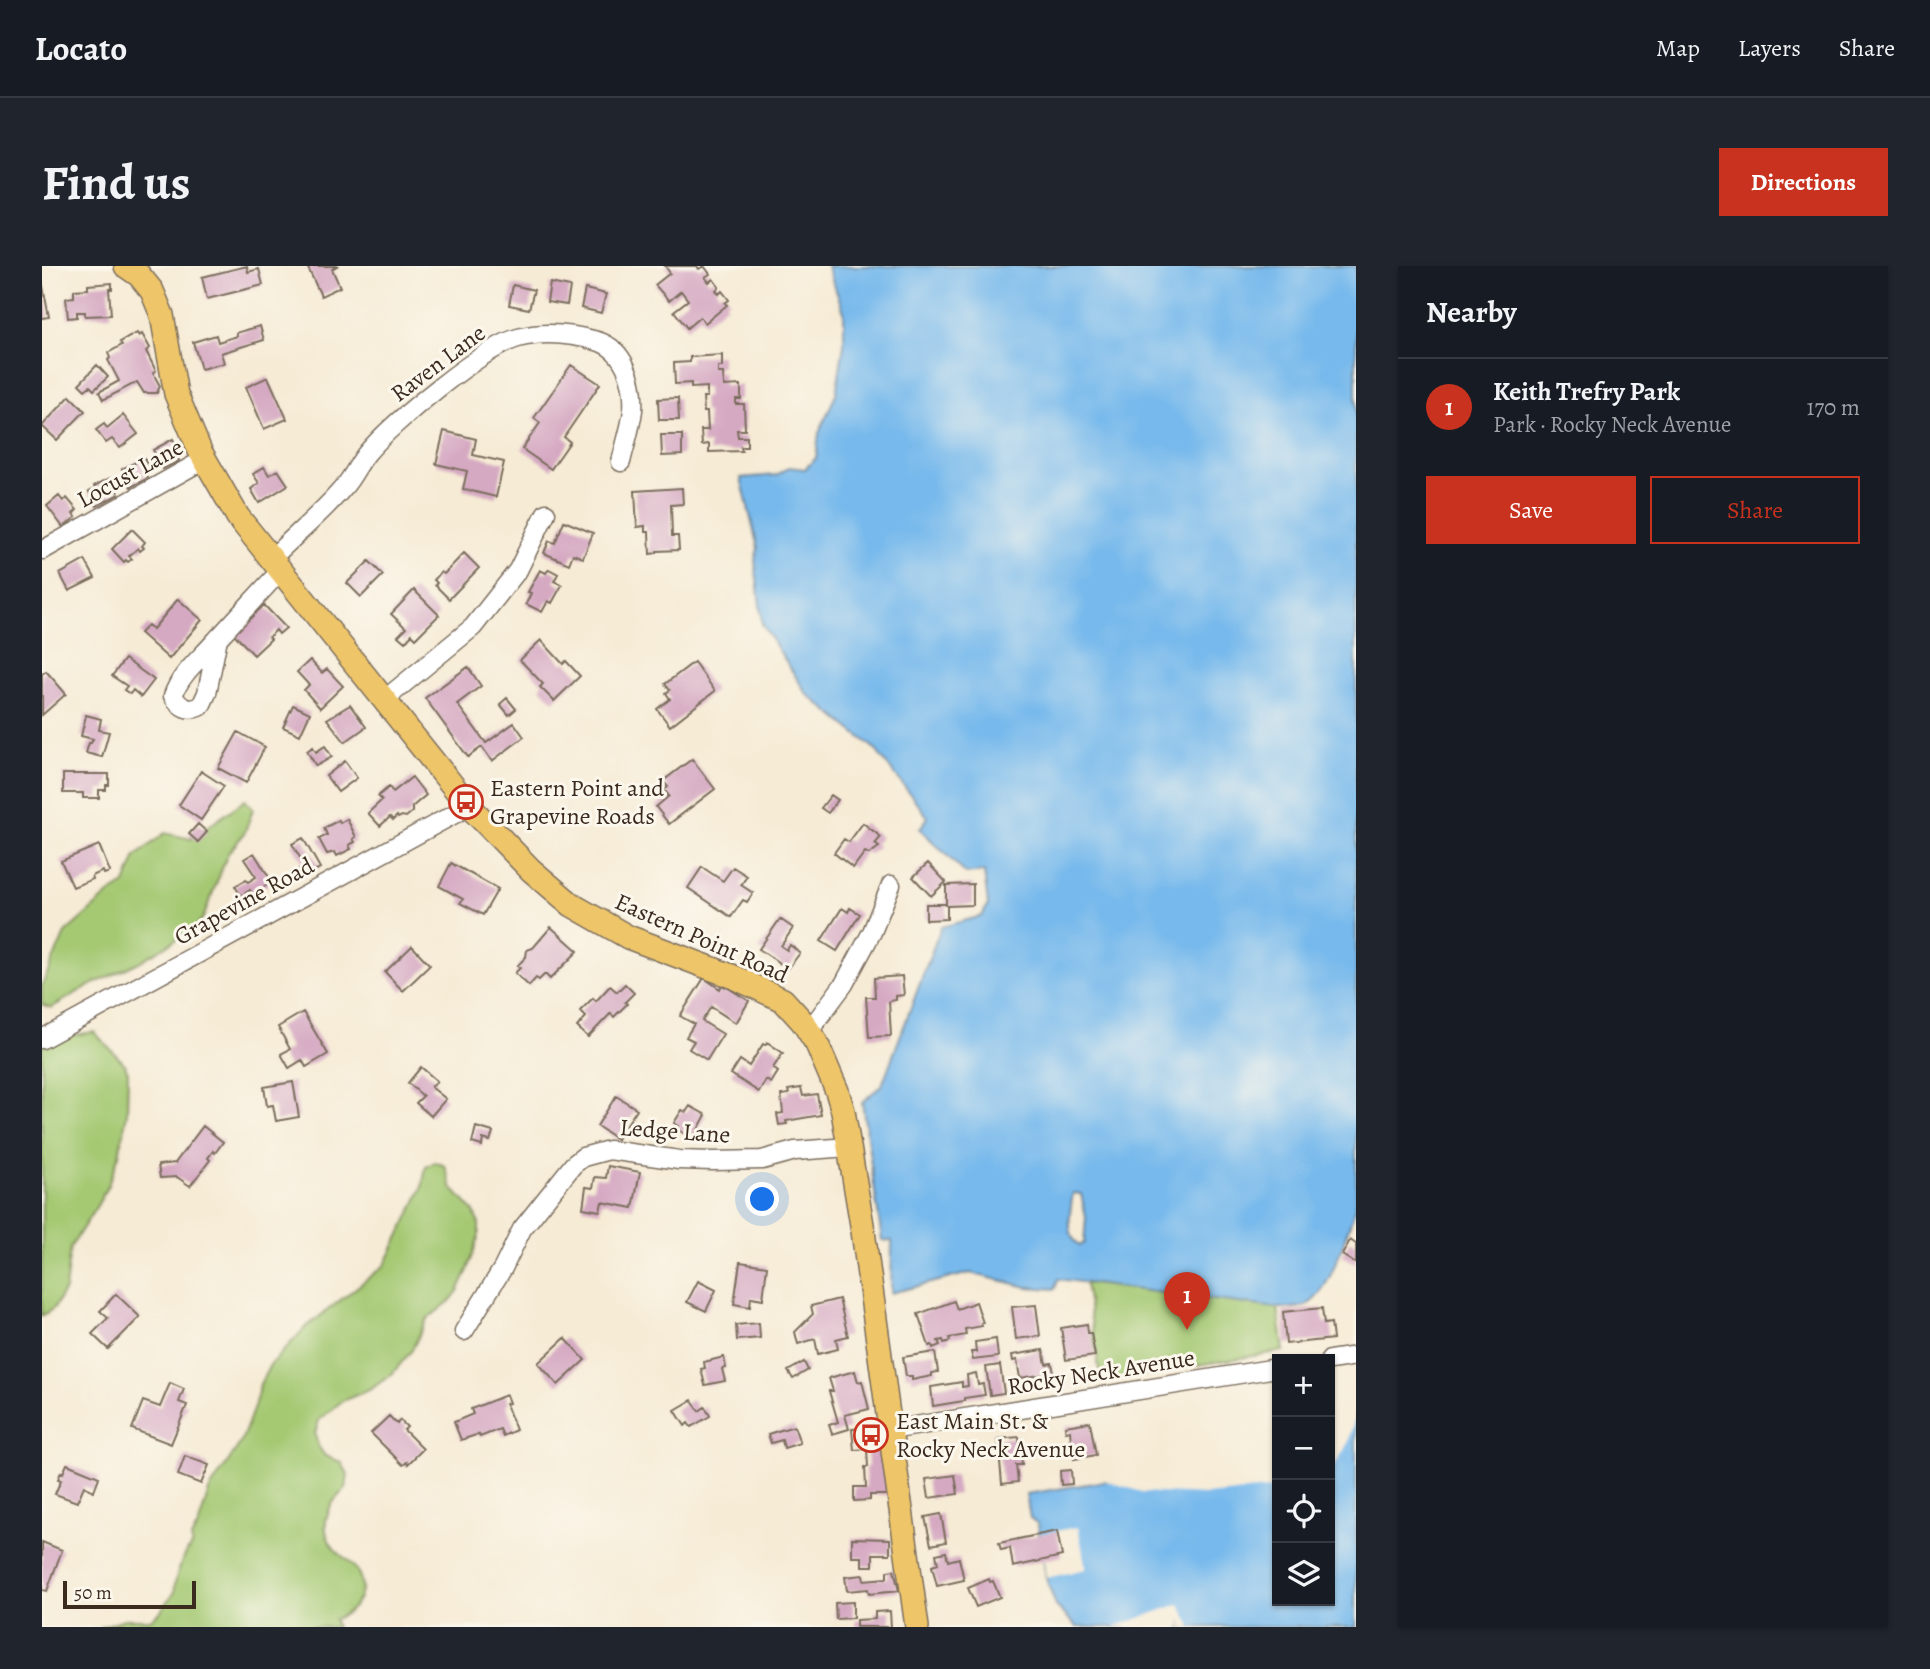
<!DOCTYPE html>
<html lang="en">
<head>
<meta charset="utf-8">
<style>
  body { margin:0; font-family:Alegreya,serif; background:#20242c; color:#f1f3f6 }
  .controls { position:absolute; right:21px; bottom:21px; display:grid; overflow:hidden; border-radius:0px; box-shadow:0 2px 5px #0004 }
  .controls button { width:63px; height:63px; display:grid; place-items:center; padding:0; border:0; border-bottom:2px solid #363941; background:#171b24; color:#f1f3f6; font:35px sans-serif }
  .scale { position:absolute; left:21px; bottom:18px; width:133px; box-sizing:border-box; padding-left:7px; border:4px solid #3b2a1e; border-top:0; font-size:19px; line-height:24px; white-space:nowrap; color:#3b2a1e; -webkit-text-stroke:5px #fbf7ec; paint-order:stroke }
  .you { position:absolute; left:721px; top:934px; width:24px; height:24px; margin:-18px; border:5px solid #fff; border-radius:50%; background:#1a73e8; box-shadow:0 0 0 10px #1a73e833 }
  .badge { display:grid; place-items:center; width:46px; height:46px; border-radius:50%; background:#c8321e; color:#fff; font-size:23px; font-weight:700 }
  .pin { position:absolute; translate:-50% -58px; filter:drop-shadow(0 2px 4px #0008) }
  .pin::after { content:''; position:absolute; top:37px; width:24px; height:21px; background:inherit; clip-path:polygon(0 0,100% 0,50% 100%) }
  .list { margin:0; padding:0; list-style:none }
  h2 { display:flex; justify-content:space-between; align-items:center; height:91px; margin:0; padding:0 28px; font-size:30px }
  h2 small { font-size:23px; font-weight:400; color:#9ea1a6 }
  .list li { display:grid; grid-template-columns:46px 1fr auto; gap:21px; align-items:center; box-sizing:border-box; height:98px; padding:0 28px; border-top:2px solid #363941 }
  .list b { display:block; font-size:26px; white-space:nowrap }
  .list p { margin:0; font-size:23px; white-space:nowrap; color:#9ea1a6 }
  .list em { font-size:23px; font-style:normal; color:#9ea1a6 }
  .actions { display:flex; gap:14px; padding:21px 28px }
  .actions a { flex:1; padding:16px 0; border:2px solid #c8321e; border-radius:0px; text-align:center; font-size:24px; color:#c8321e }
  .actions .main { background:#c8321e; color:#fff }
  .icon { flex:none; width:38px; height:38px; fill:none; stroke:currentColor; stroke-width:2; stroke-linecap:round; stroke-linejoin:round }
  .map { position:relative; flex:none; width:1314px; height:1361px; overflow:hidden; border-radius:0px }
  header { display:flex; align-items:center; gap:42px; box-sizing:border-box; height:98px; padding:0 35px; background:#171b24; border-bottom:2px solid #363941 }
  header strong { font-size:33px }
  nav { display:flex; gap:38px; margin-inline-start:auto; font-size:24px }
  .intro { display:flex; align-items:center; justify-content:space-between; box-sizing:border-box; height:168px; padding:0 42px }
  h1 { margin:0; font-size:49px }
  .button { padding:18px 32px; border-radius:0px; background:#c8321e; color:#fff; font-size:24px; font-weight:700 }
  main { display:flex; gap:42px; padding:0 42px }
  aside { flex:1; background:#171b24; border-radius:0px; box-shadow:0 2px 5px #0004 }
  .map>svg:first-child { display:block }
  .green { fill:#a5c973; stroke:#707a48; stroke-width:2 }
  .water { fill:#77b9ec; stroke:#597285; stroke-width:2; fill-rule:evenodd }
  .pier { fill:#f6ebd5 }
  .building { fill:#d5a9c2 }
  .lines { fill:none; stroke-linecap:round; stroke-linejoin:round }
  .minor-casing { stroke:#7c6e5e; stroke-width:21 }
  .major-casing { stroke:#7c6e5e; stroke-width:26 }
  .minor { stroke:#fff; stroke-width:18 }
  .major { stroke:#eec569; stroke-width:23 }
  .labels { text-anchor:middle; stroke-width:6; stroke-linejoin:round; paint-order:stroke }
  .street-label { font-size:24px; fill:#3b2a1e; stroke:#fbf7ec }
  .poi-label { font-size:24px; fill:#3b2a1e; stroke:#fbf7ec; text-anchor:start }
</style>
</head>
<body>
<header>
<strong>Locato</strong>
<nav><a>Map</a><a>Layers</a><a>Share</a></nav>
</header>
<div class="intro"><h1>Find us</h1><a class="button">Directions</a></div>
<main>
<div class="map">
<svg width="1314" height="1361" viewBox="0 0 1314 1361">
  <rect width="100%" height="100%" fill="#fbf7ec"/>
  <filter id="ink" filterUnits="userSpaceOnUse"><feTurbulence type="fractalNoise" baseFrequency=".0143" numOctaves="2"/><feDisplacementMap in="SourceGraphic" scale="14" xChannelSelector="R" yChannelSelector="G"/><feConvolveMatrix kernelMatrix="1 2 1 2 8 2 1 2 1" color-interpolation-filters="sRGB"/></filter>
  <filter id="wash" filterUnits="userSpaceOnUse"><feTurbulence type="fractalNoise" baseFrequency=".00686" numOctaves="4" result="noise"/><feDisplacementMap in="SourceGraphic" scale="28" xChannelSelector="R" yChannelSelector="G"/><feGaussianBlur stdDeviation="1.57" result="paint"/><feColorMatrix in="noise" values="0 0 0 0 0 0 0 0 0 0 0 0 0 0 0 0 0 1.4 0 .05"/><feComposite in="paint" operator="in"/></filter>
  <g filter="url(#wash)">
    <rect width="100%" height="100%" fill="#f6ebd5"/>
    <path class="green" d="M203,534L211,543L202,568L186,587L161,652L151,664L95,697L43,722L9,742L0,738V719L23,667L67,628L83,618L94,590L123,567L149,573Z
      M52,766L82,797L86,806L85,848L77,889L66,919L56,938L28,982L23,1024L12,1042L0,1050V780L24,770Z
      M393,896L403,900L410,922L432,946L437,958V969L426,1004L416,1025L408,1035L384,1054L370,1084L351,1107L329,1123L300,1135L277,1154L273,1168L276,1180L283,1190L299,1196L306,1208L304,1223C286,1236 276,1261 291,1281C298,1290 309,1295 315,1305C327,1325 312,1347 292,1353L294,1361H59L82,1353H108L118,1346L133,1326C131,1313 142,1288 150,1278L149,1272L157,1258L167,1225L199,1176L212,1141L218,1118L228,1099L263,1062L343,999L380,923L384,901Z
      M1043,1017L1236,1042L1242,1085L1059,1115Z"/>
    <path class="water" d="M785,0H1314V941C1304,965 1288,1032 1262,1040C1249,1044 1232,1042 1219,1040L1016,1013L1013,1023L985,1021L928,1007L849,1027L850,975L840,974L820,836L840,819L899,661L940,650L946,639L942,606L924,608L878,563L886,551L833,483L765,428L720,358L713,294L716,282L699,212L735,209L747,201L763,203L774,192L777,167L794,128L802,79V46ZM1031,927L1039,928L1044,951L1042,977L1037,980C1023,968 1028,945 1031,927Z
      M1314,1103V1361H1139L1142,1358L1136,1344L1083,1361H1035L1014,1340L1004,1312L996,1258L988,1252L984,1228L1064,1215L1112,1213L1235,1197V1335H1288V1171Z"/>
    <path class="pier" d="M1314,1103V1146L1307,1175L1292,1201L1288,1203V1161L1307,1105Z
      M1235,1193V1222L1164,1229L1100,1226L1064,1215L1063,1212L1112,1210Z
      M1036,1261L1044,1303L1004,1312L998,1268Z
      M1138,1338L1149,1359L1148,1361H1138L1142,1358L1135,1348L1091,1361H1072Z"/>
    <g id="blocks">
      <path class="building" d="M205,0L206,6L217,3L221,19L165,33L160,11Z
        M265,0H295L290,3L298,21L279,30Z
        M623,0H655L657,3L662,0L668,8L663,11L667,16L671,13L677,21L674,24L677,28L680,25L687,34L683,37L685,39L663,57L658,51L645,62L632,45L646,34L639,25L627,35L613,19L628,7Z
        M0,15L7,51L0,52Z
        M70,17V23H67L69,49L43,50V46H35V51L26,52L24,32L32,31V24L46,23V19Z
        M508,17L528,21L525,39L505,36Z
        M471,19L492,24L487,43L467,39Z
        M543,23L564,28L559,47L539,42Z
        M218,60L222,74L179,87L182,97L159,103L151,76L174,69L176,76L195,70L194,67Z
        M95,67L97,70L100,68L108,82L104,85L114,105L111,107L118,120L115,127H102L95,116L61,134L57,126L77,115L66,94L68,92L66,87L80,79L78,76Z
        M680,89V101H676V107H681L682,120L699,119V133H694V138H702L703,164H695L696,171H705V181H699L700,185L667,186V178L660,179L659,164H666L665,146H662L661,131H665V121L649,122V117L633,118L632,97L648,96V91Z
        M55,99L66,111L52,124L48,120L43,124L37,118Z
        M529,99L558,118L522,171L528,176L509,203L480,183L498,157L492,152Z
        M226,111L245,153L222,163L204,121Z
        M28,130L43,145L15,174L0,160Z
        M636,132L637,154H617L616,133Z
        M81,149L96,168L78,182L70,173L64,177L54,164L62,158L65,162Z
        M402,165L434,173L431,189L462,196L454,231L421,223L425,205L394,198Z
        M619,169H640V189L620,190Z
        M131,173L138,187L135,189L137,195L121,203L111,184Z
        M102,192L108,204L103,207L106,212L89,221L80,203Z
        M222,201L227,209L236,204L246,219L217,237L209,223L217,217L211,208Z
        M68,212L77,228L55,240L47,226L53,223L52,220Z
        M640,222L641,238L629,239L630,270H636L637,284L615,285V287L608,288L607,266H603V260L595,261L593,225Z
        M17,230L21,235L25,232L35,244L31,248L34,251L21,261L5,240Z
        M522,255L551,267L541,292L531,288L527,298L502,287L507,275L513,277Z
        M90,263L103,276L100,280L102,282L98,285L96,282L87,290L90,293L86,296L84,294L82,296L70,283Z
        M422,287L437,302L407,333L393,319L395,317L392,314L399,306L402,308Z
        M43,294L53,312L27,325L18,308Z
        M327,295L341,309L319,331L305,317Z
        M507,303L516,308L512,315L520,319L510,337L506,335L500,346L484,338L489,327L486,326L498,304L504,307Z
        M372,324L397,349L374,372L370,368L363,376L356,370L364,362L349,348Z
        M136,333L160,354L127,393L98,367L106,359L111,363Z
        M222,339L244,362L237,368L234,364L227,371L229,373L212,389L192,368Z
        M499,374L521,398L524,395L538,410L512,435L498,421L501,418L478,394Z
        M83,393L112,414L99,431L91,424L88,428L82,424L85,420L70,410Z
        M268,394L280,407L285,403L301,420L278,442L262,424L267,419L255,406Z
        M652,396L673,425L628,460L615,443L628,433L624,427L628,424L623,418Z
        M426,401L439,420L415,438L444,477L472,457L482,471L450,495L440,481L426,491L383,432Z
        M4,405L24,428L0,449V408Z
        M465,432L474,443L467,449L458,438Z
        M251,439L268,447L258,469L241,461Z
        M308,439L324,461L303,476L285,453Z
        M44,449L59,453L57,464L67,466L60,491L44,487L47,477H49L51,473L39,470Z
        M196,466L223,481L204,517L176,502Z
        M283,480L290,491L274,500L265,485L271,481L274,486Z
        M650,493L673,523L627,558L614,541L627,530L622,524L626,521L621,515Z
        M303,495L315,512L296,526L284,510Z
        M159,505L182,520L159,554L137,539Z
        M21,508H67V519H64V524H57V532H41V527H21Z
        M370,511L384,529L370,541V546L364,551L360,550L356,552L355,550L351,554L348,551L338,560L326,547L340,534L336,530L347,521L351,526Z
        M789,529L796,534L786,547L779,542Z
        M305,553L314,571L311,573L313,576L307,579L309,583L295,590L293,586L285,588L277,573L285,569L282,562L297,554L298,557Z
        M821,557L839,571L833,578L837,581L827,588L823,586L811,602L792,587L802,573L807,576Z
        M156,558L165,566L156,576L147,568Z
        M261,572L278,602L261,611L257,603L263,600L250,578Z
        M57,579L68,606L62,608L61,605L50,610L51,613L31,621L19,595Z
        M212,587L230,616L210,628L208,624L199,630L193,620L204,614L206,616L214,611L202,593Z
        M409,597L456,623L441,649L418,637L421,633L397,620Z
        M886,597L904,616L889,630L871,611Z
        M660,601L681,615L691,601L705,610L699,619L711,627L705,636L701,634L689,651L646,622Z
        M931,618V639L905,640V653L884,654V638H904V619Z
        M800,642L806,646L808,642L818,648L795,685L779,675Z
        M738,653L751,662L739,680L745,684L748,679L758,687L746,703L717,683Z
        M509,661L536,685L508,713L503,708L497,714L494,712L487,720L473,707L478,702L475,700L484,691L485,684L491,682Z
        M370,680L388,699L361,725L343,706Z
        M860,710L862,729L854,730V734L847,735L849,770L827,771L824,731H833L832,712Z
        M662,712L678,723L680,718L707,735L694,757L669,741L660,755L681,768L665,794L647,783L652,775L644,771L652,758L638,750Z
        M583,718L592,727L583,736L585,738L572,751L569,747L546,771L535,761L544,751L538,745L551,732L554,735L568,720L575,726Z
        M261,746L286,788L264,801L260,794L247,802L239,788L248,783L236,761Z
        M725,776L741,787L731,802L736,806L729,817L724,814L717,826L689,808L698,794L707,800L721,778L723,779Z
        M379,801L395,815L389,821L404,833L389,850L374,837L381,830L366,817Z
        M251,816L257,851L234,855L231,839L225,840L222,821Z
        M759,822L761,830L775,828L779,849L744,855L745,858L737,859L735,848L741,847L739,829L747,828L746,824Z
        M574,830L595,843L575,873L555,860Z
        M648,840L664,849L651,873L635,863L637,860L632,857L640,844L644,846Z
        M161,860L181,876L173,887L171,885L166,892L168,894L148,920L135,911L118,912L116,899L133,897Z
        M434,861L451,866L448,875L441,873L440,880L430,877Z
        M566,900L598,906L591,942L560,936L558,945L541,942L544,921L551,922L553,911L564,912Z
        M1308,974L1314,978V998L1300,989Z
        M698,996L725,1000L721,1033L709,1031L708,1041L692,1038Z
        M656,1015L674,1024L664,1045L645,1036Z
        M74,1028L98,1051L66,1083L50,1068L66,1052L58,1045Z
        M797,1033L806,1070L794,1073L796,1083L776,1088L773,1073L756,1078L753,1066L771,1048L769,1040Z
        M912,1035L915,1043L934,1036L941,1057H939L940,1060L923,1063L924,1069L907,1072L908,1075L902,1077L901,1074L896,1075L898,1079L891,1082L890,1079L887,1080L876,1048Z
        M994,1039L998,1070L974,1073L970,1041Z
        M1280,1042L1282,1058L1289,1057L1291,1073L1244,1078L1241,1046Z
        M717,1057L718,1072L695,1074L694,1059Z
        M1045,1058L1046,1067H1049L1053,1090L1024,1094L1019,1062Z
        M523,1072L543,1094L516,1119L496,1097Z
        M954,1073L956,1091L931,1094L929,1086H934L933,1076Z
        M1001,1084L1004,1098L1010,1097L1012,1107L978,1112L975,1094L971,1095L970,1089Z
        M893,1086L896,1106L890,1107V1110L870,1114V1110H864L861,1091Z
        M682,1091L684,1102L680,1103L683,1115L663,1119L659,1103L663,1102L662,1096Z
        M762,1096L766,1104L751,1113L746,1105Z
        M958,1099L962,1127L948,1129L944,1101Z
        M813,1105L816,1116L820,1115L827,1143L803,1149L807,1163L790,1168L787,1159L796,1156L787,1125H791L787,1112Z
        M934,1107L936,1119L941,1118L943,1129L922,1132V1135L891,1140L889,1121L920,1116V1121L926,1120L925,1109Z
        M128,1117L142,1123L137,1136L145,1139L129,1178L90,1163L101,1135L118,1141Z
        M464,1129L467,1137L464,1138L474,1164L461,1170L458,1163L438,1171L437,1168L419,1174L412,1156L431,1148L429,1143Z
        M650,1134L657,1145L663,1141L668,1150L649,1161L646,1157L643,1160L633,1144Z
        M347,1150L355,1158L358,1154L365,1161L362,1164L381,1183L366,1198L365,1196L361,1199L329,1167Z
        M1048,1156L1054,1189L1032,1193L1031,1183L1026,1184L1025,1176L1029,1175L1028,1165L1024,1166L1023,1160Z
        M752,1160L758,1177L742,1182L740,1174L729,1177L726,1168Z
        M839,1162L841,1199H846L847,1229H828V1234L812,1235V1221H824L823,1201H826L825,1183L812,1184L810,1163Z
        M977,1171L980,1199H974L976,1216L960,1218L956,1173Z
        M143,1190L167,1199L159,1218L136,1209Z
        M25,1198L57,1211L52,1225L42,1220L35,1236L13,1228L19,1214L16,1213L19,1206L21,1207Z
        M1029,1204L1030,1218L1019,1219L1018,1205Z
        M913,1209L916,1228L887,1232L884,1213Z
        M899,1248L904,1276L889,1279L883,1251Z
        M1015,1265L1020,1290L971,1301L968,1282L959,1284L957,1277Z
        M810,1272L848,1273V1288H831V1300H820V1291H810Z
        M0,1276L20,1284L5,1325L0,1324Z
        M904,1286L906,1295L917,1292L922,1314L895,1320L890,1300L896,1298L894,1288Z
        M852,1304L857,1325L827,1328L826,1323L805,1325L803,1311L821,1309L822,1314L845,1312V1305Z
        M947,1313L948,1316L951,1315L958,1331L934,1341L926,1322Z
        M811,1336V1352L794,1353L793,1337Z
        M848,1345L849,1361H814V1354L833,1353V1346Z"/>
    </g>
  </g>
  <g filter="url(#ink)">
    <use href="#blocks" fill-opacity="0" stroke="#7c6e5e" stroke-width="2"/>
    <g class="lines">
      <g class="minor-casing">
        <path id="minor" d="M1,284L163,193
          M229,293C253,269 280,247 301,222C311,211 316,198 325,187C350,157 440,82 476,72C502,65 529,68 555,75C583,83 593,117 591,144C589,161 583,179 579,196
          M176,372L165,427L159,440C146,446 139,442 131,430C137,411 154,396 167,382C191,356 215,330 239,304
          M342,434L431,361L476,304L504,247
          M767,765L802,718L830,666L849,619
          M0,773L427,540
          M422,1065L461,1002L480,963L531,899L541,891L567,884L637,894L671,895L720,894L753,885L807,881
          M1288,1094L1314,1090
          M848,1164L1235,1102"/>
      </g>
      <g class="major-casing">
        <path id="major" d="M84,0L97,9L110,25L120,49L134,128L158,185L196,251L427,540L489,604L530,639L586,671L692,711L741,734L761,756L775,778L795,825L801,845L821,965L875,1361"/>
      </g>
      <use href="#minor" class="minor"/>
      <use href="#major" class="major"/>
    </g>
  </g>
  <defs>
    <g id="bus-ring" transform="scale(1.75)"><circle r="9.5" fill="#fbf7ec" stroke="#c8321e" stroke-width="1.5"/><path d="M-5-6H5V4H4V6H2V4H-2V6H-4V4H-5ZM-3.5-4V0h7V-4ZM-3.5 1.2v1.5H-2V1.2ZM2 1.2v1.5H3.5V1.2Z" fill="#c8321e"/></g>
  </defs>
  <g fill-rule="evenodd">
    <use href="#bus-ring" x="424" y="536"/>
    <use href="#bus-ring" x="829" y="1169"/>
  </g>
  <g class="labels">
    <g class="street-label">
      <text transform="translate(396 97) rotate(-37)" y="8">Raven Lane</text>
      <text transform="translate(88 207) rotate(-29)" y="8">Locust Lane</text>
      <text transform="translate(202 635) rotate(-29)" y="8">Grapevine Road</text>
      <text transform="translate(660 672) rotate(24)" y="8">Eastern Point Road</text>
      <text transform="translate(633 865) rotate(4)" y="8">Ledge Lane</text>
      <text transform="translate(1059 1106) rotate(-9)" y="8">Rocky Neck Avenue</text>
    </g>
    <g class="poi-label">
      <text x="448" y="530">Eastern Point and<tspan x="448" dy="28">Grapevine Roads</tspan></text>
      <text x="854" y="1163">East Main St. &amp;<tspan x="854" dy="28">Rocky Neck Avenue</tspan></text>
    </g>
  </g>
</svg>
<div class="controls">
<button>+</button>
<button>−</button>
<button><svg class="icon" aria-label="locate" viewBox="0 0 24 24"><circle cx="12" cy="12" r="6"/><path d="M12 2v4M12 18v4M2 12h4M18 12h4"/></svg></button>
<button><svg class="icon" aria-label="layers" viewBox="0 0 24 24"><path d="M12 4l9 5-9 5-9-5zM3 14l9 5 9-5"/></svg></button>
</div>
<div class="scale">50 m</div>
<div class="you"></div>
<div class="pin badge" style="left:1145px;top:1064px">1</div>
</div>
<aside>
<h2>Nearby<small></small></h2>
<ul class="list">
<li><span class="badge">1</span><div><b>Keith Trefry Park</b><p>Park · Rocky Neck Avenue</p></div><em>170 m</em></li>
</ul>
<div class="actions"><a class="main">Save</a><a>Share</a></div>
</aside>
</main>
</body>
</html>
